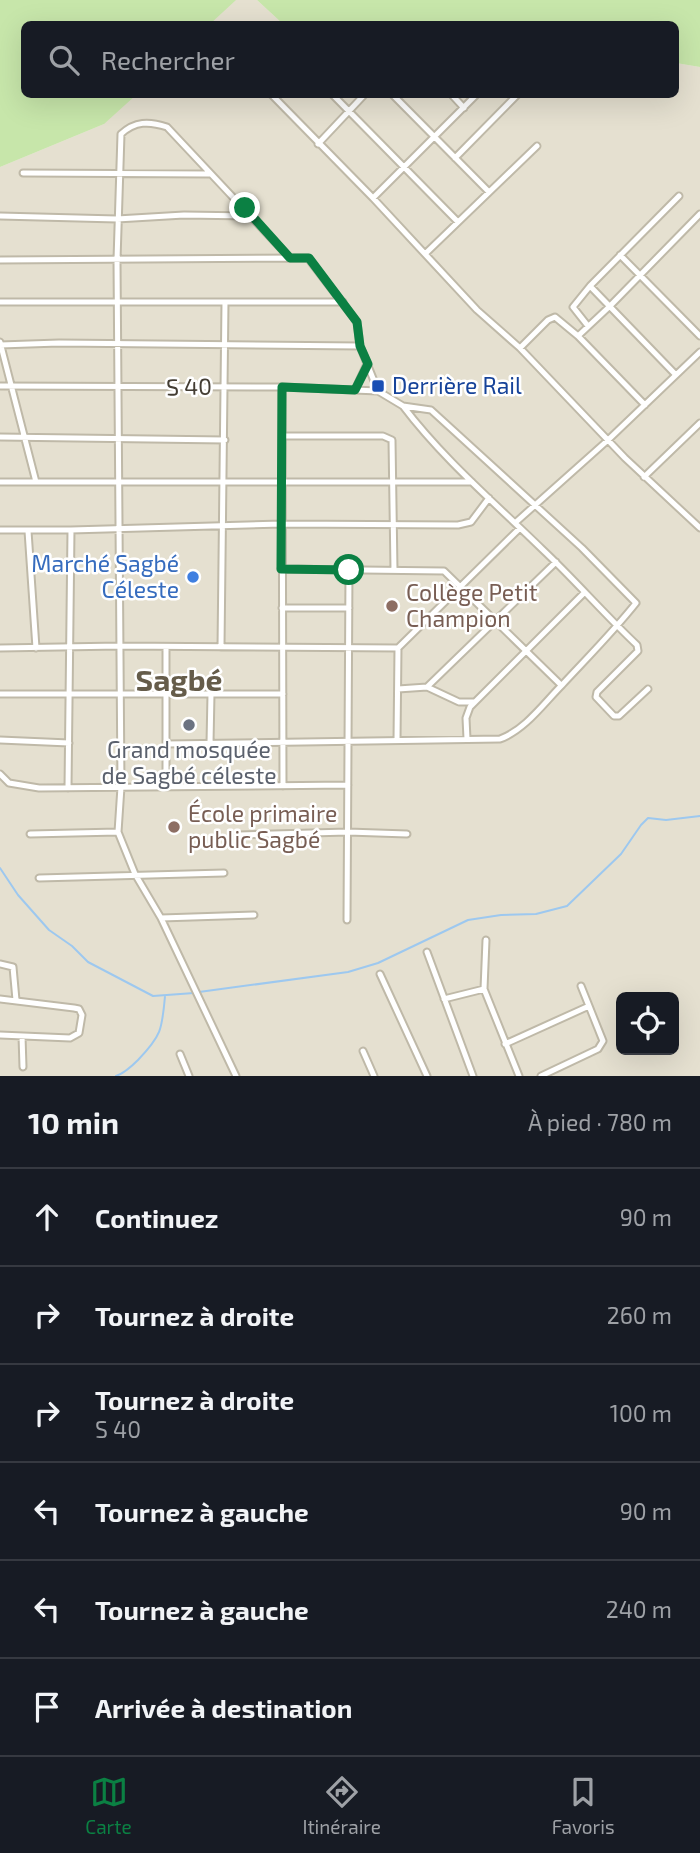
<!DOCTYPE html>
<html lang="fr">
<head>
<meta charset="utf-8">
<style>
  body { margin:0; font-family:"Exo 2",sans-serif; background:#20242c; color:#f1f3f6 }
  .controls { position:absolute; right:21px; bottom:21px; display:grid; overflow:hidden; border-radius:10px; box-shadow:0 7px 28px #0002 }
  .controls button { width:63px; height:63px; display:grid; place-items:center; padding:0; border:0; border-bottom:2px solid #363941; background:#171b24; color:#f1f3f6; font:35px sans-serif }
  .stop { position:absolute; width:21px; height:21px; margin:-16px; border:5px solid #0b8043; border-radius:50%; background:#fff }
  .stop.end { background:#0b8043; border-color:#fff; box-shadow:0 2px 7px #0008 }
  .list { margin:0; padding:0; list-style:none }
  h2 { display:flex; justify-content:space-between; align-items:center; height:91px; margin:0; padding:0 28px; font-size:30px }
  h2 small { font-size:23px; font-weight:400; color:#9ea1a6 }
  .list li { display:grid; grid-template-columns:46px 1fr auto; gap:21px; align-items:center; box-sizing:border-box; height:98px; padding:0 28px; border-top:2px solid #363941 }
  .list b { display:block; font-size:26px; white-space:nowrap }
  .list p { margin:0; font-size:23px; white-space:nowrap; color:#9ea1a6 }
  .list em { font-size:23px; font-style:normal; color:#9ea1a6 }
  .icon { flex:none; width:38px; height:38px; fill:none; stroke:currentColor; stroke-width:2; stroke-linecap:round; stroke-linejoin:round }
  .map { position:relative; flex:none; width:700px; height:1076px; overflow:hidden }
  .search { position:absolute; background:#171b24; box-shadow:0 7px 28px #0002; left:21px; right:21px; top:21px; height:77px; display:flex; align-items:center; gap:18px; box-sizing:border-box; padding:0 24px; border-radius:10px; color:#9ea1a6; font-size:26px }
  .sheet { height:679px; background:#171b24 }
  nav { display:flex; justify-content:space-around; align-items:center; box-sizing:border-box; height:98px; border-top:2px solid #363941; background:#171b24; font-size:19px; color:#9ea1a6 }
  nav a { display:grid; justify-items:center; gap:4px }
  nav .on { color:#0b8043 }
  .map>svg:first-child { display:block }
  .residential { fill:#e5e0d0; fill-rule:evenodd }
  .green { fill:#c7e6aa }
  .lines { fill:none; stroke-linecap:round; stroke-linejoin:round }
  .stream { stroke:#9dc8ef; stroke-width:2 }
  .minor-casing { stroke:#bfb9a8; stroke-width:9 }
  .minor { stroke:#fff; stroke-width:5 }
  .route { stroke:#0b8043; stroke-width:9 }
  .transit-dot { fill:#1a4fb4; stroke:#fff; stroke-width:2.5 }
  .shop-dot { fill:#3f7fe0; stroke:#fff; stroke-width:2.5 }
  .education-dot { fill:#8d6e63; stroke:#fff; stroke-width:2.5 }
  .worship-dot { fill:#6b7280; stroke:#fff; stroke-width:2.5 }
  .labels { text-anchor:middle; stroke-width:5; stroke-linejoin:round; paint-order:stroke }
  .transit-label { font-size:23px; fill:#164399; stroke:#fff; text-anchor:start }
  .street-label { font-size:23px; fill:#433d33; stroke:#fff }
  .shop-label { font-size:23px; fill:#366cbe; stroke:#fff; text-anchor:end }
  .education-label { font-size:23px; fill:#785e54; stroke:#fff; text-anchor:start }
  .worship-label { font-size:23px; fill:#5b616d; stroke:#fff }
  .district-label { font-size:30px; font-weight:bold; fill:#655c4a; stroke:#fff }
</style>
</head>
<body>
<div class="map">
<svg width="700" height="1076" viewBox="0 0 700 1076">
  <rect width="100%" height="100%" fill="#f1eee2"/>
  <path class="residential" d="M0,0H257L283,24H24Z
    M676,63L700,67V1076H0V167L104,124L79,95L676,94ZM621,997H674V1050H621Z"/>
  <path class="green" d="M0,0H236L210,24H24V94L136,95L104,124L0,167Z
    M257,0H700V67L676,63V24H283Z"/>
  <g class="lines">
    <path class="stream" d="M0,868L18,895L49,930L72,946L88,962L153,996L194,993
      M199,992L348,972L378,963L468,920L501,915L536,914L567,906L621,854L641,825L648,818L666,820L700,816
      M116,1076C125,1073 132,1066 138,1060C162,1035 162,1029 165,996"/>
    <g class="minor-casing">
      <path id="minor" d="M271,94L373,198L477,310L520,348L625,458L700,528
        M332,94L458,222
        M392,94L489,192
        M451,94L464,108
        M318,144L365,94
        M455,158L518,94
        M23,173L209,174
        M373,198L477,94
        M0,216L117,219L184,215L250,216
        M425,254L537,146
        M620,255L700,336
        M0,260L308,258L357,322L360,346L378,391L403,406L431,410L582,548L636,603C613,632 587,658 562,685C544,703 525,730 500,739L166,744
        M0,302H343
        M588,326L573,307L590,286
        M578,336L610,306L700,214
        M0,342L36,482
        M0,345L59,343L360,346
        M520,348L548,320L555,317L578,336L645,405
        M676,375L590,286L679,196
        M0,386L282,387L378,391
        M282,387L283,786
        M355,390L367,364
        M403,406C443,459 495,503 542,549C575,580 604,614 637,645L638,651L597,692L596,697L614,716H619L648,689
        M282,436H383L392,440L394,570
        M0,437L225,440
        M644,477L700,423
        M0,482H472
        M515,523L608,440L700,352
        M0,530H71L282,524L458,525L471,522L489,498
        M28,531L36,648
        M281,569L444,571L561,685
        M282,608H349
        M221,647L225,302
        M0,648L120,646L398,648
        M427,687L556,562
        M398,689L427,687L459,702H475
        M0,694H283
        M467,739L466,718L470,707L584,593
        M0,740L69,743
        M397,740L398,648L520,528
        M210,743L211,694
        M0,774L9,783L39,788L348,785
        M166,786V647
        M68,788L71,530
        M30,834L118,832
        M239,835L348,832L407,834
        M39,878L224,873
        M161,918L254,915
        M347,920L349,570
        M486,940L484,989L519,1076
        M427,952L473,1076
        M0,964L13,967L16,1000
        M380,974L427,1076
        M0,999L74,1008L79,1009L82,1015L79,1033L70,1038L0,1035
        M444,999L484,989
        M22,1036L23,1067
        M505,1044L589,1006L581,986
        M363,1051L374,1076
        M180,1054L189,1076
        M236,1076L161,918L135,874L118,832L121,787L117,260L121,134C135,121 149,121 167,127L290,258
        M541,1076L598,1049L603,1041L589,1006"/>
    </g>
    <use href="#minor" class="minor"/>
  </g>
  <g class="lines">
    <path class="route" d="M245,208L290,258H309L357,322L360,346L368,364L355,390L282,387L281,569L349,570"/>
  </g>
  <rect class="transit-dot" x="371" y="379" width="14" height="14" rx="3.5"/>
  <circle class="shop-dot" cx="193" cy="577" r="7"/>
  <g class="education-dot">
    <circle cx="392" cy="606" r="7"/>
    <circle cx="174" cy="827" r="7"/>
  </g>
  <circle class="worship-dot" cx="189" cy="725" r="7"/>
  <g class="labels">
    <g class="transit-label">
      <text x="392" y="394">Derrière Rail</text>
    </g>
    <g class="street-label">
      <text transform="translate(189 387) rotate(-1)" y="8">S 40</text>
    </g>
    <g class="shop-label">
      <text x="179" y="572">Marché Sagbé<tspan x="179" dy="26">Céleste</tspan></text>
    </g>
    <g class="education-label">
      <text x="406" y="601">Collège Petit<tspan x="406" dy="26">Champion</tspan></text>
      <text x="188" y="822">École primaire<tspan x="188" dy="26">public Sagbé</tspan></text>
    </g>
    <g class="worship-label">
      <text x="189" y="758">Grand mosquée<tspan x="189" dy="26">de Sagbé céleste</tspan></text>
    </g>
    <g class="district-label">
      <text x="179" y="691">Sagbé</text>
    </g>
  </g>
</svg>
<div class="controls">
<button><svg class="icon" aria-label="locate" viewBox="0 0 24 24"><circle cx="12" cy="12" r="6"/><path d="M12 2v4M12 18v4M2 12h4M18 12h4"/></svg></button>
</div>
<div class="stop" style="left:349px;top:570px"></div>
<div class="stop end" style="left:245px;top:208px"></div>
<div class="search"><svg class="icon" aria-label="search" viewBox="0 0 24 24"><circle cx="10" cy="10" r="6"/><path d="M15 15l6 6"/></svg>Rechercher</div>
</div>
<section class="sheet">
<h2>10 min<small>À pied · 780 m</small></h2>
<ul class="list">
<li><svg class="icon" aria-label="ahead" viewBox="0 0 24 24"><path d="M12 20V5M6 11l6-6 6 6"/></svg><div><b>Continuez</b></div><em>90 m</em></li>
<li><svg class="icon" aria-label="right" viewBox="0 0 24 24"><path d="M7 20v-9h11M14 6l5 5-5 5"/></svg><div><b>Tournez à droite</b></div><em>260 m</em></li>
<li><svg class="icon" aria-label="right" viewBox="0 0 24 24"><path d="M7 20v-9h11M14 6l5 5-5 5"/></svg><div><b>Tournez à droite</b><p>S 40</p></div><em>100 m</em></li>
<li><svg class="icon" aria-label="left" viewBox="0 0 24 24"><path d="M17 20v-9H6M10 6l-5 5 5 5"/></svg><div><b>Tournez à gauche</b></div><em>90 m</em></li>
<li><svg class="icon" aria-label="left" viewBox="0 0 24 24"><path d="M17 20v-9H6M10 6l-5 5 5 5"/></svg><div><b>Tournez à gauche</b></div><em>240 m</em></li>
<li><svg class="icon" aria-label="arrive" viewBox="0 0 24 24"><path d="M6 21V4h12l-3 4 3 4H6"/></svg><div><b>Arrivée à destination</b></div></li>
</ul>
</section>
<nav>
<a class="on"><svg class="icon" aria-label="map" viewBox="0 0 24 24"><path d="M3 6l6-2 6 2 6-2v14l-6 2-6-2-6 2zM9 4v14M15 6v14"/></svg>Carte</a>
<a><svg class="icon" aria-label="directions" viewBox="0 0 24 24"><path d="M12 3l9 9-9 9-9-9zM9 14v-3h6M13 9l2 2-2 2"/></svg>Itinéraire</a>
<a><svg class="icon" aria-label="saved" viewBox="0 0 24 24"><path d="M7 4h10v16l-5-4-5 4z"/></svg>Favoris</a>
</nav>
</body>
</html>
